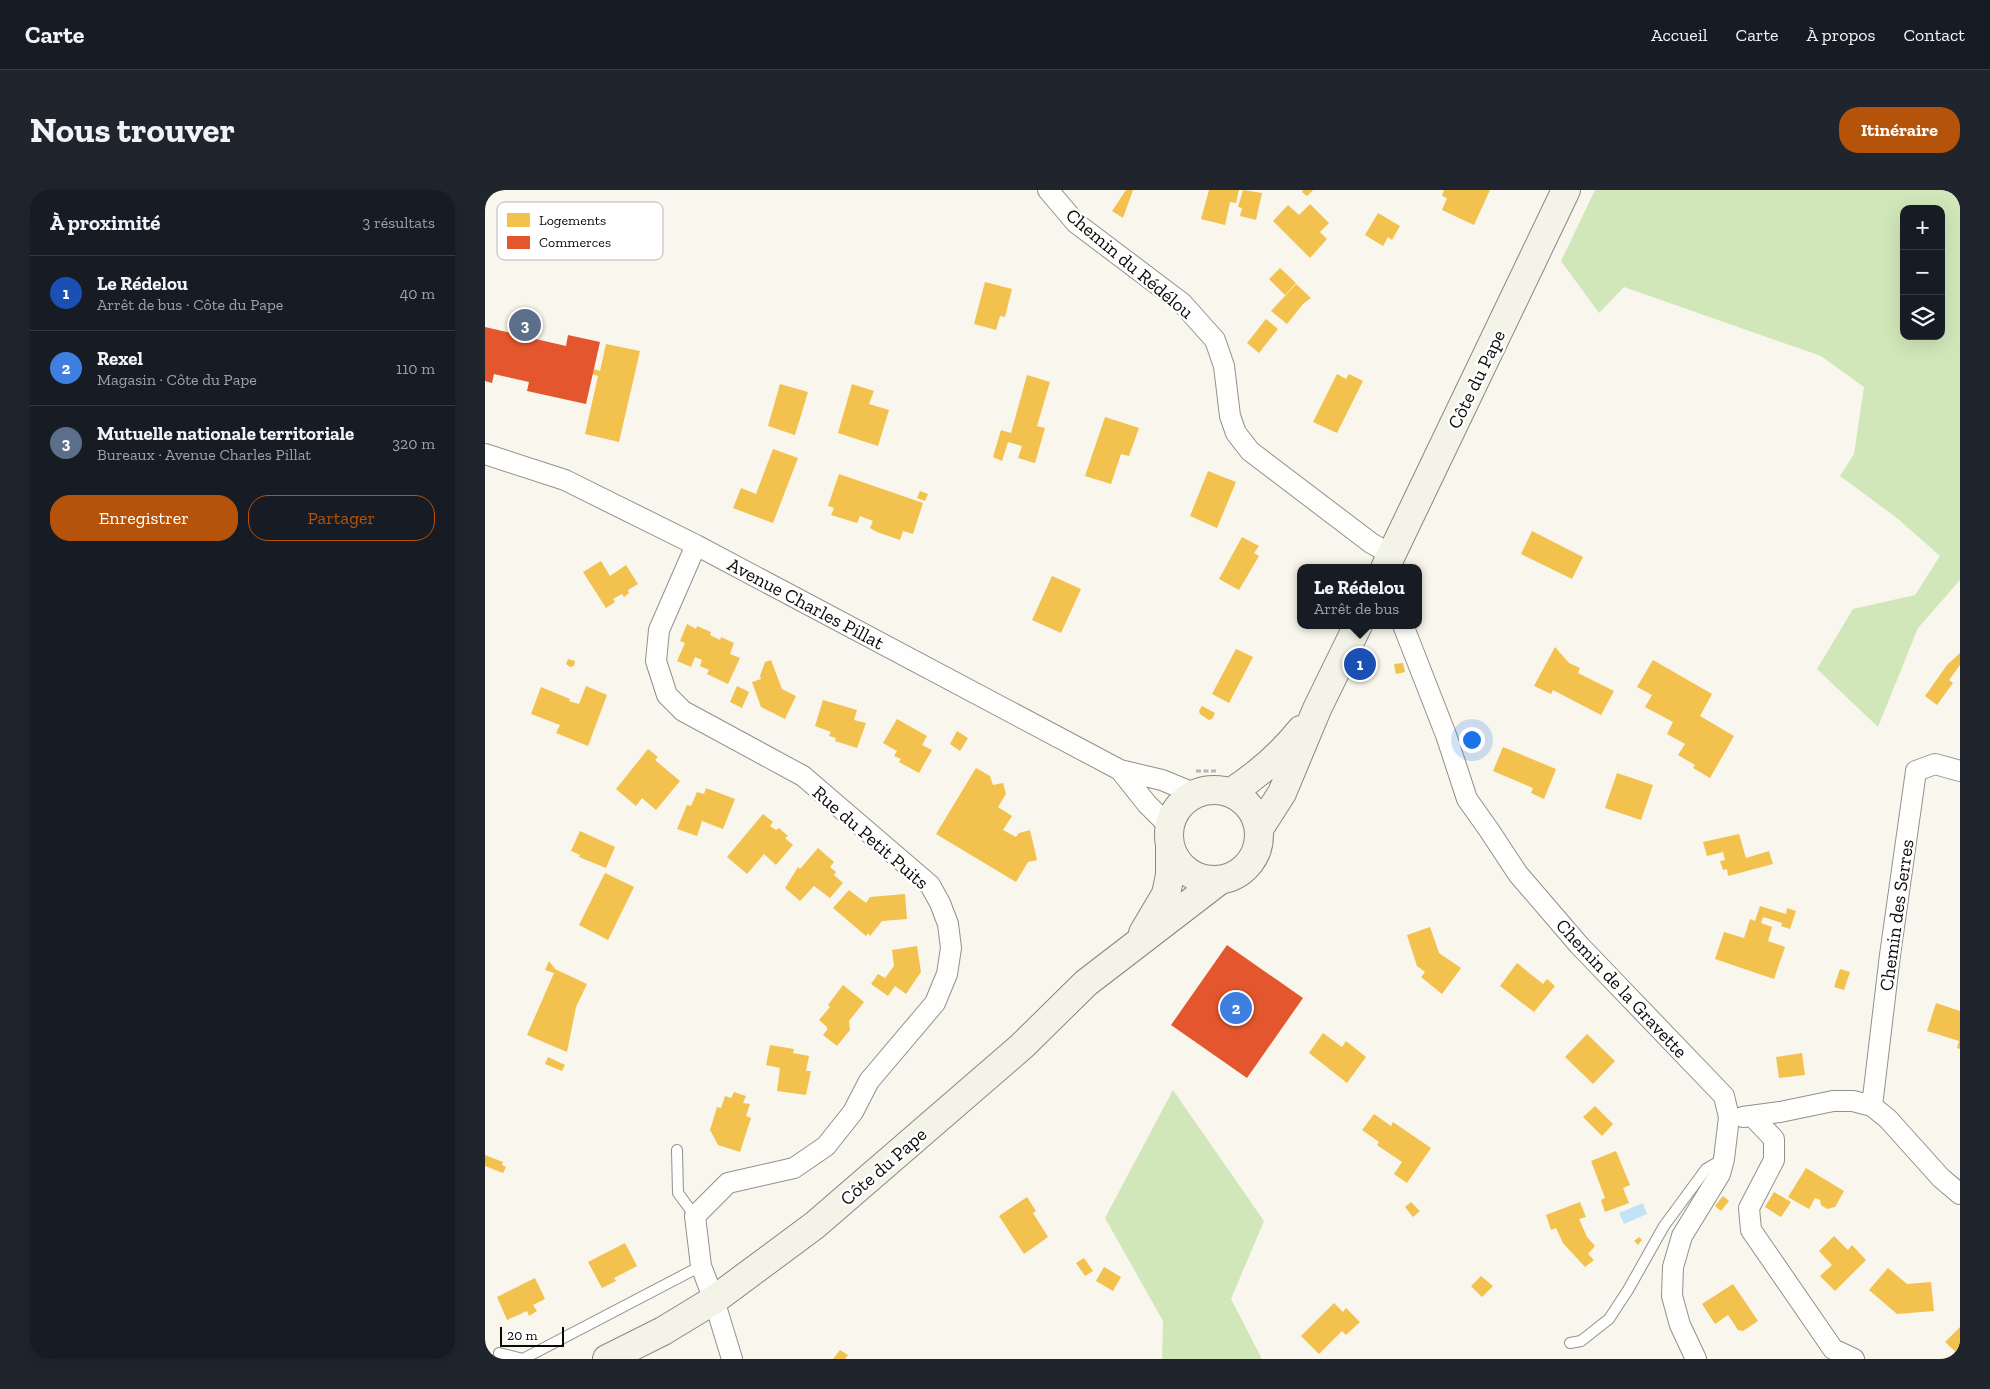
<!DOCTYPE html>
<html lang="fr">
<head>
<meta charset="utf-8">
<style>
  body { margin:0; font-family:"Zilla Slab",serif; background:#20242c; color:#f1f3f6 }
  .controls { position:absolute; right:15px; top:15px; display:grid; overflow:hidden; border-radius:10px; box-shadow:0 5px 20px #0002 }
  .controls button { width:45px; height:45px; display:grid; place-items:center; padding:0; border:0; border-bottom:1px solid #363941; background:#171b24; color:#f1f3f6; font:25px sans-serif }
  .scale { position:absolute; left:15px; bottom:12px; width:64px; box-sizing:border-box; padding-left:5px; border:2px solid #0a0a0a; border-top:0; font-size:14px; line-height:18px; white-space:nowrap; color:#0a0a0a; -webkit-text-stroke:4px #fff; paint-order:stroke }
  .you { position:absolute; left:986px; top:549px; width:18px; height:18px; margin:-12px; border:4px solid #fff; border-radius:50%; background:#1a73e8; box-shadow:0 0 0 8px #1a73e833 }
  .badge { display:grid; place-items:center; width:32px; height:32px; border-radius:50%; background:#b45309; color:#fff; font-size:16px; font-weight:700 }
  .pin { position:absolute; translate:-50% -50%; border:2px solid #fff; box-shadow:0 1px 5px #0006 }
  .popup { position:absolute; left:812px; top:374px; width:125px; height:65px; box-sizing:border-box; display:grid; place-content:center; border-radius:10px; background:#171b24; filter:drop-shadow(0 1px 4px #0005); font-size:16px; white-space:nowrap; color:#9ea1a6 }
  .popup b { font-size:19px; color:#f1f3f6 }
  .popup::after { content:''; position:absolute; left:50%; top:100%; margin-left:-10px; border:10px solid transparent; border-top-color:#171b24 }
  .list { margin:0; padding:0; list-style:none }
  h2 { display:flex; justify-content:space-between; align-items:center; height:65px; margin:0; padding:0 20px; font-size:21px }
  h2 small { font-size:16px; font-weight:400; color:#9ea1a6 }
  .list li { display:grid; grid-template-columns:32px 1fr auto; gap:15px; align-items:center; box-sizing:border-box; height:75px; padding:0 20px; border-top:1px solid #363941 }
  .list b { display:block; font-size:19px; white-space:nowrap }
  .list p { margin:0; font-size:16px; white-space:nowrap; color:#9ea1a6 }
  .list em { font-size:16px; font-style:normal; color:#9ea1a6 }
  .actions { display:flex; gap:10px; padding:15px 20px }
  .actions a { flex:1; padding:11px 0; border:1px solid #b45309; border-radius:20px; text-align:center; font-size:18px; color:#b45309 }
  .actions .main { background:#b45309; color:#fff }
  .icon { flex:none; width:28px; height:28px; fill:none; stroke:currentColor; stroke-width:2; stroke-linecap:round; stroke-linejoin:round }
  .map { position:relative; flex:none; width:1475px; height:1169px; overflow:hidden; border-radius:20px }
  header { display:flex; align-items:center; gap:30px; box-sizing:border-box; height:70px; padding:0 25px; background:#171b24; border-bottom:1px solid #363941 }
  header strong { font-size:24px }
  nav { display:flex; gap:28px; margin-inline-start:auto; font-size:18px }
  .intro { display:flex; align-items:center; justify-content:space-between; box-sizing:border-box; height:120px; padding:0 30px }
  h1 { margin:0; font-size:35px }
  .button { padding:12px 22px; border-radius:20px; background:#b45309; color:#fff; font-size:18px; font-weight:700 }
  main { display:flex; gap:30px; padding:0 30px }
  aside { flex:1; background:#171b24; border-radius:20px; box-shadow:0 5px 20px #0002 }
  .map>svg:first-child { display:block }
  .forest { fill:#d1e7b9; fill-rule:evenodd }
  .water { fill:#c2e3f5 }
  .homes { fill:#f2c14e }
  .shops { fill:#e4572e }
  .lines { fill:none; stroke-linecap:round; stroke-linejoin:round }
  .service-casing { stroke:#92908c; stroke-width:12 }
  .minor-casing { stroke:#92908c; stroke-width:22 }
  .secondary-casing { stroke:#888783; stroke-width:30 }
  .path { stroke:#b7b6b5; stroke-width:3; stroke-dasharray:5 2.5; stroke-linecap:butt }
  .service { stroke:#fefefc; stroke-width:10 }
  .minor { stroke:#fefefc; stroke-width:20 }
  .secondary { stroke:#f4f3e7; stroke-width:28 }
  .labels { text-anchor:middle; stroke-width:5; stroke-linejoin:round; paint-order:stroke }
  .street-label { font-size:19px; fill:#0a0a0a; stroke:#fff }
  .key { fill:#fff; stroke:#b6b6b6; stroke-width:1 }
  .key-label { font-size:14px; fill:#0a0a0a }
</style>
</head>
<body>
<header>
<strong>Carte</strong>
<nav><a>Accueil</a><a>Carte</a><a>À propos</a><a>Contact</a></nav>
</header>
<div class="intro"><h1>Nous trouver</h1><a class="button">Itinéraire</a></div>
<main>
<aside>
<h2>À proximité<small>3 résultats</small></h2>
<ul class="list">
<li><span class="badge" style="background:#1a4fb4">1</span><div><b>Le Rédelou</b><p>Arrêt de bus · Côte du Pape</p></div><em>40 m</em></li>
<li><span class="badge" style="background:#3f7fe0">2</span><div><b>Rexel</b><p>Magasin · Côte du Pape</p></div><em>110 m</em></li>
<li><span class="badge" style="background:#5c6f8a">3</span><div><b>Mutuelle nationale territoriale</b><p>Bureaux · Avenue Charles Pillat</p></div><em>320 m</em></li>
</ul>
<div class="actions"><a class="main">Enregistrer</a><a>Partager</a></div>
</aside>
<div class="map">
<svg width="1475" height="1169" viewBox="0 0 1475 1169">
  <rect width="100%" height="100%" fill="#f9f6ed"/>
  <path class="forest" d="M1110,0H1475V390L1433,438L1393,537L1332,479L1368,419L1430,405L1455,366L1412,328L1355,286L1369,264L1379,197L1336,166L1139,97L1114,123L1076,71ZM1419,19H1456V146H1419Z
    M688,900L779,1031L746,1109L777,1169H677L678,1131L620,1028Z"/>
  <path class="water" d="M1158,1013L1162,1024L1139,1034L1134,1023Z"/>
  <path class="homes" d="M641,0H648L638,28L627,21Z
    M724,0H754L751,13L745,12L740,35L716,29Z
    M758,0L777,3L771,30L755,26L757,18L753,17Z
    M818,0H828L822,6L817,2Z
    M959,0H1005L989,35L957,20L962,8L957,6Z
    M825,14L844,33L835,42L842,49L825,68L788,31L803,15L814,25Z
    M893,23L915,36L907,50L903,47L898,56L880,45Z
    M795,78L811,93L800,105L784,89Z
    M500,92L527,99L520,127L515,126L511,140L489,134Z
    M811,94L826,108L818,114L802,134L786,121Z
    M781,129L793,139L774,163L762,153Z
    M121,154L155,161L134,252L100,244L113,186L107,184L109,179L115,181Z
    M852,184L861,189L864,184L878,191L852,243L828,232Z
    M542,185L565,192L552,236L560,238L550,273L533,268L537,256L523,252L517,271L508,267L516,240L526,243Z
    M295,194L323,202L310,245L283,236Z
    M367,194L389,201L384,214L404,220L393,256L353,243Z
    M620,227L654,238L644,266L636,264L626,294L600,286Z
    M288,259L313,268L288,333L248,318L256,298L271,304Z
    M723,281L751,292L732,338L705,326Z
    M354,284L438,313L428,344L418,341L415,350L392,342L385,338L388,331L375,326L372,333L346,325L349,318L343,316Z
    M435,301L443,304L440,311L432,308Z
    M1047,341L1098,367L1087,389L1036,364Z
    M757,347L774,356L769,363L774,366L754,400L734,389Z
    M116,371L125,386L141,375L153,394L143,400L144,403L139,407L137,404L128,409L130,412L121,418L98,382Z
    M567,386L596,399L576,443L547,430Z
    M202,434L211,439L212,436L226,442L225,445L235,450L236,447L249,453L245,464L255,468L243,494L222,484L224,480L215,476L217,470L210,467L206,477L192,471L200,453L195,451Z
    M1070,457L1084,473L1095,478L1093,483L1129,501L1116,525L1068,500L1066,504L1049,496Z
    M751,459L768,467L744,513L727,504Z
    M1475,463V475L1464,490L1468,493L1452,515L1440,506L1462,475Z
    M83,469L90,471L89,476L85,477L81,474Z
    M286,470L297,499L311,506L300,529L276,517L267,492L276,489L275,486L280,472Z
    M1168,470L1227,504L1215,526L1249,546L1225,588L1208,578L1210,575L1193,565L1200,554L1182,544L1188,532L1160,517L1167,505L1152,497Z
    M918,473L920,482L911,484L909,474Z
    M101,496L122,505L103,556L71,543L75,535L46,524L56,497L85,509L84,511L94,514Z
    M252,496L264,502L257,518L245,512Z
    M338,510L372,520L369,530L381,533L372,558L350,551L351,548L344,546L346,542L330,536Z
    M717,516L730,523L727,529L724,530L715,524L714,521Z
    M412,529L442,546L437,555L447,560L434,583L414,572L416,569L409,566L412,561L398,553Z
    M472,541L483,548L475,561L465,554Z
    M1018,557L1071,579L1059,609L1046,603L1048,598L1008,581Z
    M163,559L173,567L170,570L195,591L171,620L157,608L151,616L131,599Z
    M491,578L505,586L508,595L518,593L521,604L513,617L527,626L518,640L531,647L534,643L545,640L552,670L543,672L531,692L451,644Z
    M1132,583L1168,595L1156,630L1120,618Z
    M221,598L250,609L238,639L217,631L212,646L192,639L202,615L206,616L212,602L219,604Z
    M278,624L288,632L285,636L291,640L294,638L303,646L300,648L308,655L291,675L279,664L262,684L242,667Z
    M95,641L130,657L121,678L94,667L95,665L86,661Z
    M1254,644L1261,668L1284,661L1288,674L1243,686L1242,679L1238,680L1235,671L1240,670L1238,662L1222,666L1218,652Z
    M333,658L349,672L345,677L351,682L349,685L358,693L345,708L329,696L315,711L300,698L313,677L315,679Z
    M120,683L149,697L123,750L94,735Z
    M364,700L381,713L385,707L420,704L422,729L397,731L385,746L383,743L381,746L348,718Z
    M1275,716L1301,724L1302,718L1311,721L1305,739L1296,736L1297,733L1278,727L1276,733L1287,737L1283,751L1300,757L1289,789L1230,769L1239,742L1259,748L1265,729L1270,731Z
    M945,737L954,763L976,778L957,804L936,787L940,782L932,776L922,745Z
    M432,756L436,782L421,804L410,796L403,806L386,794L393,784L400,788L409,776L407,760Z
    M64,771L70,779L102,794L91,817L82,862L42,845L69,783L60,780Z
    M1032,773L1058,794L1062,789L1070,796L1049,822L1015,796Z
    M1355,779L1365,782L1359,800L1349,797Z
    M358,795L379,812L364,831L365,840L352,856L338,845L342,840V837L334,830L345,817L343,815Z
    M1451,813L1475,821V859L1472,858L1474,851L1442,841Z
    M838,843L857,857L861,851L881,867L862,893L824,863Z
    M1102,844L1130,871L1108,894L1080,867Z
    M285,855L309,859L308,863L324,866L321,881H326L321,905L292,901L295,878L281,875Z
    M1317,863L1320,885L1294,888L1291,867Z
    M63,867L80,875L77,881L60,874Z
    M249,902L261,906L258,913L265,914L261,926L266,928L255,962L233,955L225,940L232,917L236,918L240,906L246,908Z
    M1110,916L1128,934L1117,946L1098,927Z
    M889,924L906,936L908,932L946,958L922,993L909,984L917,972L892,955L894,952L877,940Z
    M1131,961L1145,995L1138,998L1144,1013L1120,1022L1116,1010L1120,1008L1106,971Z
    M0,965L18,972L17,975L21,977L18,983L0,976Z
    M1321,978L1359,1001L1350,1017L1342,1019L1336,1015L1335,1010L1330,1008L1324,1019L1303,1007Z
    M1289,1002L1306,1012L1296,1027L1280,1017Z
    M1238,1006L1244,1011L1236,1021L1230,1016Z
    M542,1007L551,1021L548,1023L563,1047L539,1064L514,1026Z
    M926,1012L935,1021L928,1027L920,1017Z
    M1095,1012L1101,1027L1094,1029L1102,1047L1110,1056L1103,1064L1109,1070L1100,1077L1078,1053L1071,1038L1066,1040L1061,1025Z
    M1349,1046L1363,1060L1367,1055L1381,1070L1350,1101L1335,1086L1347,1075L1334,1061Z
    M1154,1047L1157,1050L1153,1055L1149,1051Z
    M140,1053L152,1076L129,1088L131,1091L117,1098L103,1072Z
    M599,1068L608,1081L600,1086L591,1073Z
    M619,1077L636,1087L628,1101L611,1091Z
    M1403,1078L1422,1094L1446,1092L1449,1121L1412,1124L1384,1100Z
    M996,1086L1008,1096L997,1107L986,1096Z
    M50,1088L60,1109L48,1115L52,1121L44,1126L42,1121L22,1130L12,1107Z
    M1248,1094L1273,1131L1258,1141L1253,1140L1243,1125L1230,1134L1217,1114Z
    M849,1113L858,1122L861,1118L875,1132L861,1145L857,1141L834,1164L816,1146Z
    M1475,1137V1166L1460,1152Z
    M355,1160L363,1165L360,1169H348Z"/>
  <path class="shops" d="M0,137L81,156L83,145L115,152L101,214L42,201L44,192L9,184L7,193L0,191Z
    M742,755L818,808L762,888L686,835Z"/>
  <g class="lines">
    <g class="service-casing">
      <path id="service" d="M192,960L193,1003L210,1026
        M1085,1153L1096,1151L1124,1129L1143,1100L1179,1036L1221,979L1238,969
        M14,1163L38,1169L216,1076"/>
    </g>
    <g class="minor-casing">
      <path id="minor" d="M563,0L591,33L697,113L730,150L739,176L745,226L751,243L765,261L886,353L907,365
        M0,264L80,290L211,355L635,580L677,590L711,604
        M211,355L174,440L171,471L182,505L198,521L318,586L445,695L455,713L463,734L466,758L462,784L450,813L384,891L368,922L341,956L309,978L243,993L210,1026L216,1076L229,1110L247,1169
        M918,435L961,545L982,609L1004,640L1033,684L1094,755L1239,906L1244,927L1239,969L1235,984L1197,1046L1188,1077L1187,1106L1195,1135L1211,1169
        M635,580L662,614L685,637
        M1387,916L1405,765L1431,581L1450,574L1475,581
        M1258,927L1295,922L1348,911H1368L1387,916L1403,929L1456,988L1475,1004
        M1268,927L1289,949V970L1264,1018L1266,1040L1348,1159L1369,1169"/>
    </g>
    <g class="secondary-casing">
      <path id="secondary" d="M900,378L1081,0
        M684 645a45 45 0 1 1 90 0a45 45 0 1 1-90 0Z
        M745,603C773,585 795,566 816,540
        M774,639L797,603L832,519L873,435
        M658,743L681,704L685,685V655
        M122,1169L178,1141L229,1110L330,1035L537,856L601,793L735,690"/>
    </g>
    <path class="path" d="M711,581H732"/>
    <use href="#service" class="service"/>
    <use href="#minor" class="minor"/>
    <use href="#secondary" class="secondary"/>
  </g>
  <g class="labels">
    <g class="street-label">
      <text transform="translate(645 73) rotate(40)" y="7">Chemin du Rédélou</text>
      <text transform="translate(991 189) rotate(-64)" y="7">Côte du Pape</text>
      <text transform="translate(321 413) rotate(28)" y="7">Avenue Charles Pillat</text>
      <text transform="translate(386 647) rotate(41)" y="7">Rue du Petit Puits</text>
      <text transform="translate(1411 725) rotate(-82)" y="7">Chemin des Serres</text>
      <text transform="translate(1137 798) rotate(47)" y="7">Chemin de la Gravette</text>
      <text transform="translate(398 976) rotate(-41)" y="7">Côte du Pape</text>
    </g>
  </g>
  <rect x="12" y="12" width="166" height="58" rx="8" class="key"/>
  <rect x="22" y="23" width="23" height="14" fill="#f2c14e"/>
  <rect x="22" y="46" width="23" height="13" fill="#e4572e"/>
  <g class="key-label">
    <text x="54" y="35">Logements</text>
    <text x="54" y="57">Commerces</text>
  </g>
</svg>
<div class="controls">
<button>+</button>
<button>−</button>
<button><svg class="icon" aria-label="layers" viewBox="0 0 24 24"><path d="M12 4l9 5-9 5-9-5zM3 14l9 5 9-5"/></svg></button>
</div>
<div class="scale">20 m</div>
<div class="you"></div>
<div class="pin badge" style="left:875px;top:474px;background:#1a4fb4">1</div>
<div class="popup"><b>Le Rédelou</b>Arrêt de bus</div>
<div class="pin badge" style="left:751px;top:818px;background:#3f7fe0">2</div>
<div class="pin badge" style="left:40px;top:135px;background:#5c6f8a">3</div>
</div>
</main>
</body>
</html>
